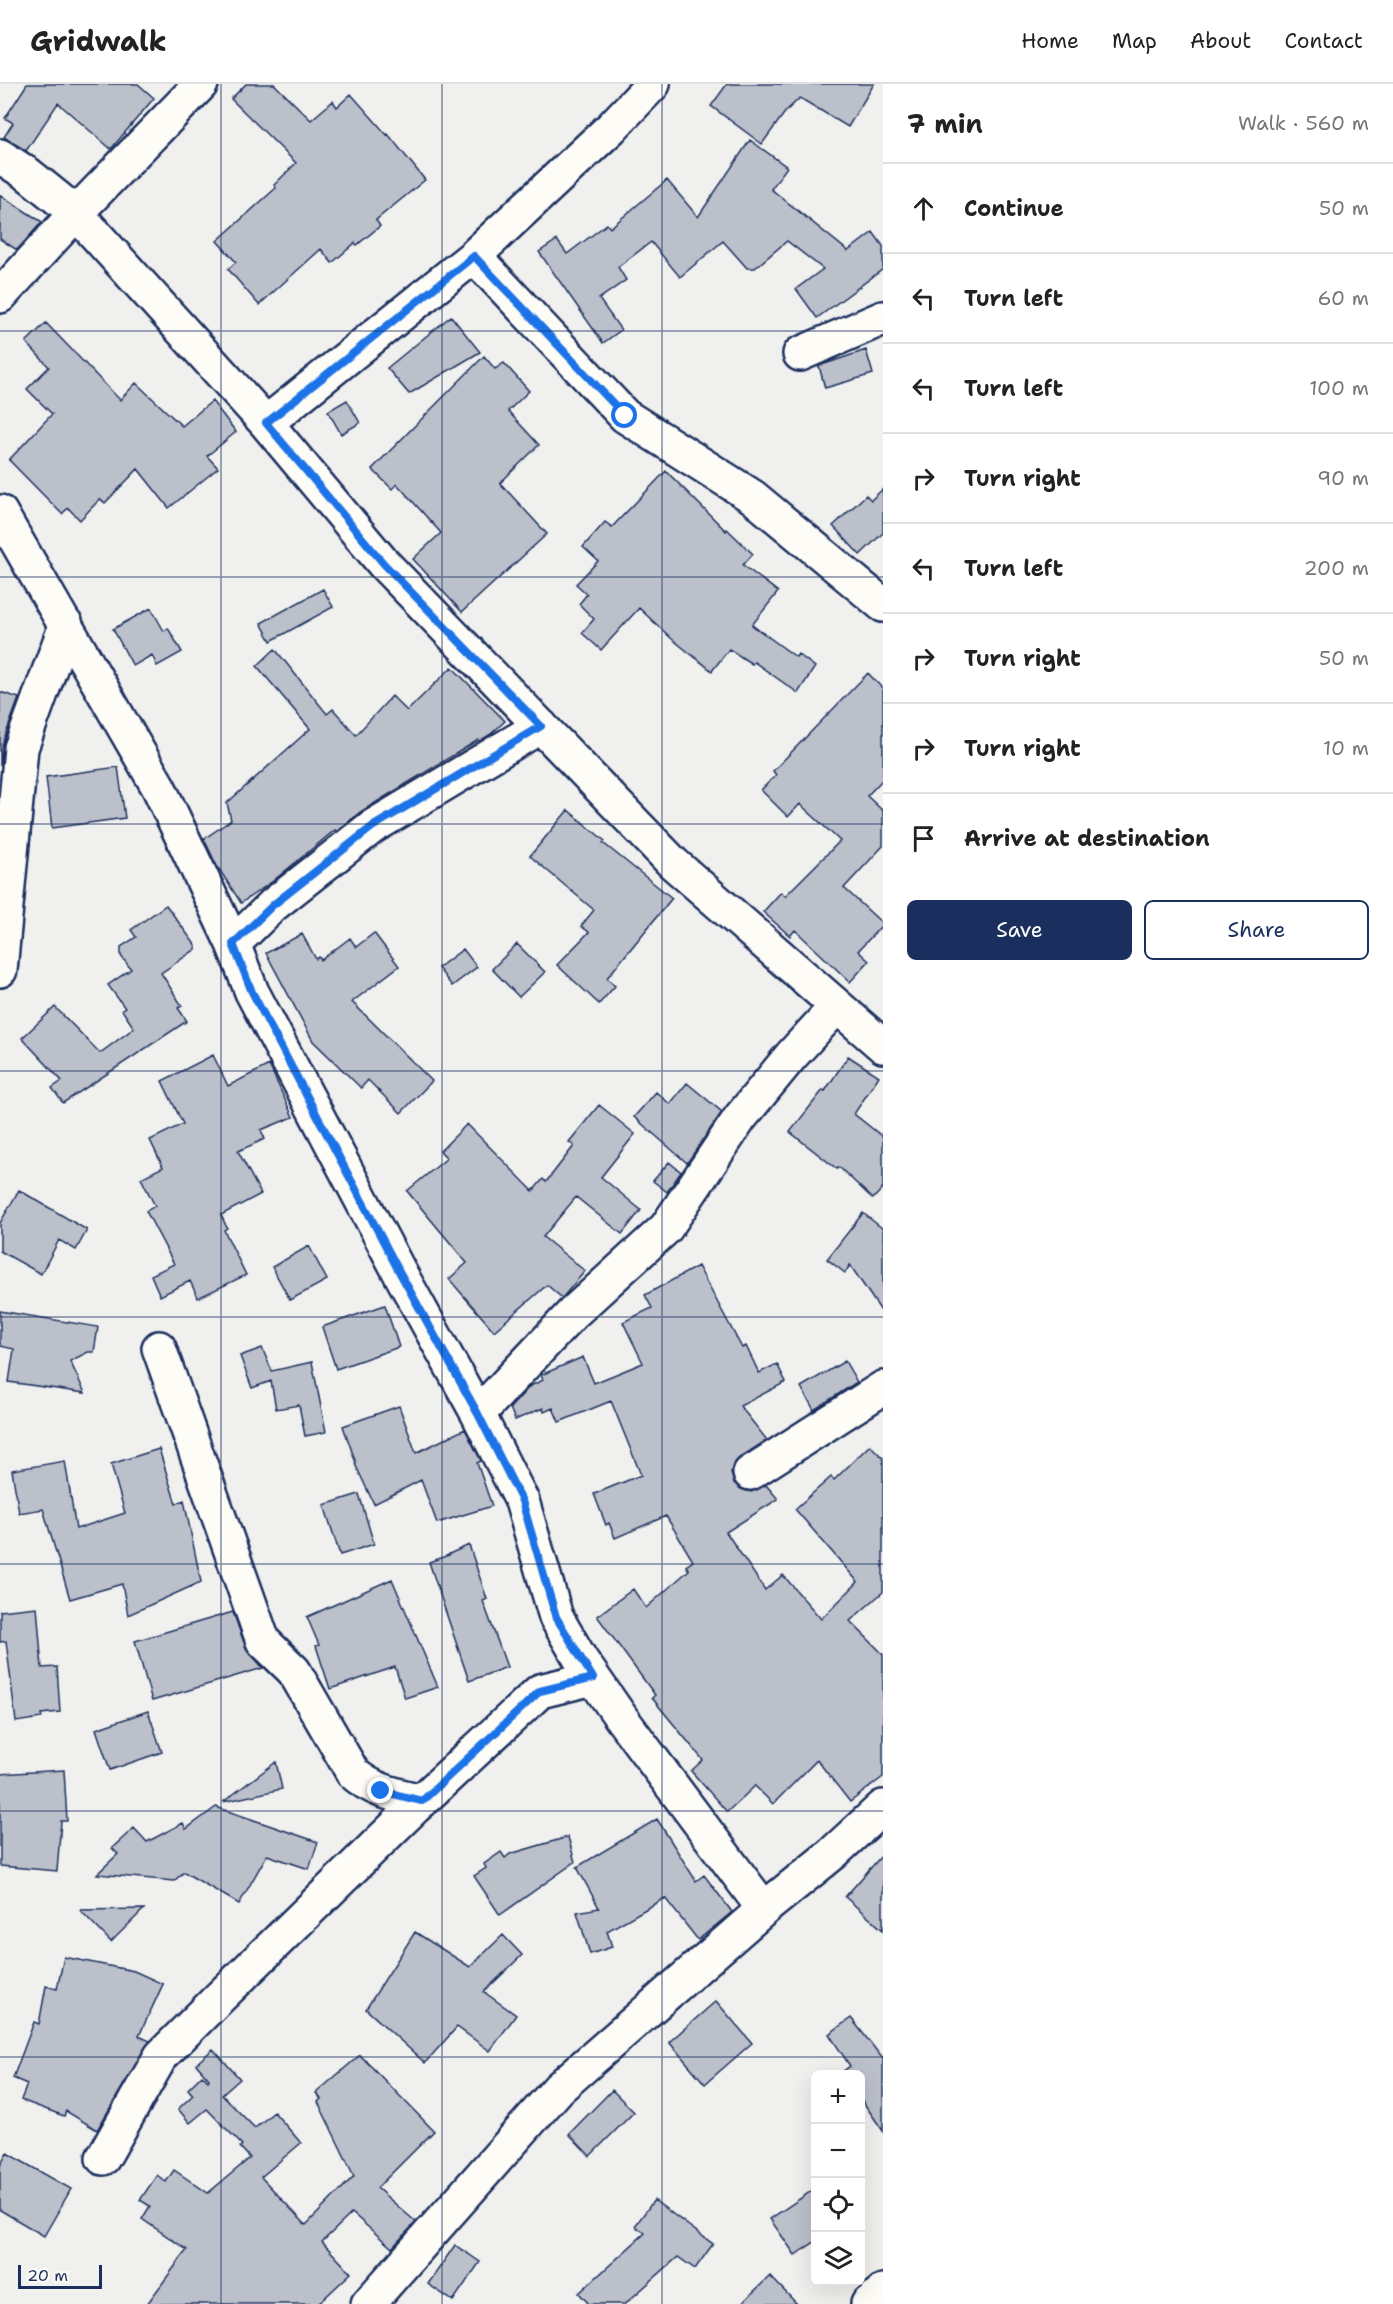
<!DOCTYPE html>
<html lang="en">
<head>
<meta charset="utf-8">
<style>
  body { margin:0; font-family:"Shantell Sans",sans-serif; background:#f6f6f6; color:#222 }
  .controls { position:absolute; right:18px; bottom:18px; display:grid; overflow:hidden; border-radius:9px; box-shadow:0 6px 24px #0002 }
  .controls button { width:54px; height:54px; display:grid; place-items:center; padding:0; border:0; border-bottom:2px solid #e0e0e0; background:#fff; color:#222; font:30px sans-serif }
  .scale { position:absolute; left:18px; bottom:15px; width:84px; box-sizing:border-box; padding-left:6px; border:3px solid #1b2f5e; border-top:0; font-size:16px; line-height:21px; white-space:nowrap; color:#1b2f5e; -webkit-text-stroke:4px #fdfcf7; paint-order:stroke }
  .stop { position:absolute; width:18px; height:18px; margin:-14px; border:4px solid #1a73e8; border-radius:50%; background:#fff }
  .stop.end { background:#1a73e8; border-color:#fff; box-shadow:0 2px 6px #0008 }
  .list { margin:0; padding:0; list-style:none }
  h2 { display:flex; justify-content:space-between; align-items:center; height:78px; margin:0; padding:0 24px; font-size:26px }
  h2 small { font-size:20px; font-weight:400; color:#767676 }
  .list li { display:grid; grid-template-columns:39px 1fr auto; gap:18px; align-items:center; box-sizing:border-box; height:90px; padding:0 24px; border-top:2px solid #e0e0e0 }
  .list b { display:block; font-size:22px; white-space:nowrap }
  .list em { font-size:20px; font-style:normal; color:#767676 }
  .actions { display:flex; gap:12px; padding:18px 24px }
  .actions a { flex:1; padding:14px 0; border:2px solid #1b2f5e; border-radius:9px; text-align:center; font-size:21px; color:#1b2f5e }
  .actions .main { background:#1b2f5e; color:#fff }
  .icon { flex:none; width:33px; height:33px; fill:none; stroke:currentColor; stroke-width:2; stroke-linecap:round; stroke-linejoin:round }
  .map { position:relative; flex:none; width:883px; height:2220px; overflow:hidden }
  header { display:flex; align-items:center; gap:36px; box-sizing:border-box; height:84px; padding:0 30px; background:#fff; border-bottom:2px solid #e0e0e0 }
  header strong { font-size:28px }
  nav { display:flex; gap:33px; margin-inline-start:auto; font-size:21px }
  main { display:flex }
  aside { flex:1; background:#fff }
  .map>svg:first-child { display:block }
  .building { fill:#bbc0ca; stroke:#1b2f5e; stroke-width:1.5 }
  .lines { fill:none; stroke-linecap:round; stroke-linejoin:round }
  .minor-casing { stroke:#1b2f5e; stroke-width:38 }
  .minor { stroke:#fdfcf7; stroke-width:33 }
  .route { stroke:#1a73e8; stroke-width:8 }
  .grid { fill:none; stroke:#1b2f5e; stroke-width:1.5; stroke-opacity:0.55 }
</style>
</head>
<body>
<header>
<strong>Gridwalk</strong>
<nav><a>Home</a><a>Map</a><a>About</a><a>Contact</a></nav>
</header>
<main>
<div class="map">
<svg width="883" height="2220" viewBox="0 0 883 2220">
  <rect width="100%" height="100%" fill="#f0f0ee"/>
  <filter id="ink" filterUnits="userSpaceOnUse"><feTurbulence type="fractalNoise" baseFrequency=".0167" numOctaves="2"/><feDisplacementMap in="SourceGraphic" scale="12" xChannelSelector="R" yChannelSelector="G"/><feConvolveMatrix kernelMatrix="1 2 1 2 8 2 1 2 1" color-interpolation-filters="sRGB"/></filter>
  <g filter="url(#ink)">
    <path class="building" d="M27,0H138L154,14L111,65L58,19L26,67L4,53L13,39L5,34Z
      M246,0H274L311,36L333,17L337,23L351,10L387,51L388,50L425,96L376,136L380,142L357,161L355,159L332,179L321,165L259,221L228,185L236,178L217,157L276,104L274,101L296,79L231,15Z
      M727,0H874L848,43L800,14L786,27L762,60L711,22Z
      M750,56L787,83L771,105L848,167L873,148L883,162V185L817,234L796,205L823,185L787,157L755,184H747L723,157L680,193L651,158L618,183L626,196L599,215L621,246L603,259L539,168L557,156L567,170L607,140L610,144L667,96L698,133Z
      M0,111L42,138L17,166L0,155Z
      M451,232L480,268L409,310L387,284Z
      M46,239L120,316L136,299L182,342L212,317L236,348L207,372L218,384L169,424L138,385L105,419L100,415L80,436L68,424L62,430L9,376L52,330L27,305L49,283L26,258Z
      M866,266L873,290L825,304L819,282Z
      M484,272L495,285L504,279L529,307L508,327L539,361L500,399L547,450L462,528L413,475L441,449L397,400L392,405L372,385Z
      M347,316L360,339L341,350L328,327Z
      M666,387L726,447L727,445L753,470L743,481L778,508L752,541L796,573L798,570L815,583L798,609L754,578L752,580L729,565L712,587L672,555L639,524L601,566L582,549L594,535L579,520L587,510L576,500L598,477L583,463L605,438L612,443Z
      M883,405V449L860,471L833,442L866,411L871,416Z
      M323,505L333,523L271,557L261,539Z
      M151,524L164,547L168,544L182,568L157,582L152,571L133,582L113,545Z
      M275,565L327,630L333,625L356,651L392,612L407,627L452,583L505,637L491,650L480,657L478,656L360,728L336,748L335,746L273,797L241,819L217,782L204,755L231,736L227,719L310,645L257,582Z
      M868,589L883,605V695L867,712L883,727V762L844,804L883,840L858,867L869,877L850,898L795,846L790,852L763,828L781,808L785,812L840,757L800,720L788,733L761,706L776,691L773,687Z
      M0,608L19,614L3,658L0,682Z
      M118,683L125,734L52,744L46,693Z
      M568,726L605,757L603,759L672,814L607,894L615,902L599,920L557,881L589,848L581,842L594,826L530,772Z
      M166,821L196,862V865L161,889L182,922L178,924L187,937L63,1019L52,1004L62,997L22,954L55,923L100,969L134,944L122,926L125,924L108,901L131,885L121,872V863L136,853L131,846Z
      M374,849L399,882L352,918L432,997L401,1029L368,996L361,1004L313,957L266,869L302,850L316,875L319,873L321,876L350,854L356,863Z
      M517,860L545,888L519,913L492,885Z
      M463,865L477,883L452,902L438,884Z
      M213,971L228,1002L269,981L293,1033L261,1046L265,1055L238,1067L261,1110L221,1131L227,1144L224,1146L246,1191L198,1214L190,1197L160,1212L151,1191L174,1180L146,1127L155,1122L141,1094L163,1083L150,1056L183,1040L162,997Z
      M848,972L879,992L854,1030L883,1053V1104L873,1115L839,1083L837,1085L790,1048L823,1006L825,1007Z
      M687,999L722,1028L687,1079L634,1033L656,1008L670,1020Z
      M599,1021L635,1050L601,1093L641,1126L622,1150L576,1113L543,1153L585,1187L562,1214L547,1201L494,1247L449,1195L467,1179L407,1107L447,1074L440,1067L467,1040L533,1107L543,1095L546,1098L574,1062L569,1058Z
      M669,1078L681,1088L667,1108L653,1097Z
      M19,1106L87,1146L76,1166L59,1156L41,1190L0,1167V1139Z
      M863,1129L883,1145V1230L850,1181L845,1189L827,1175Z
      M309,1162L327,1196L290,1216L272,1183Z
      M698,1182L742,1264L746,1262L759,1289L777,1280L786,1298L740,1322L767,1356L739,1374L733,1381L731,1389L734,1399L741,1405L751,1408L766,1401L778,1415L726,1448L765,1506L783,1491L821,1535L858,1498L795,1425L831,1393L834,1396L870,1361L883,1374V1508L850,1537L883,1570V1693L850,1718L817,1676L773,1720L755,1702L727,1728L691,1687L703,1676L652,1614L655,1611L597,1532L633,1505L646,1524L689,1486L686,1482L693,1477L666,1432L615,1454L609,1439L606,1441L594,1410L641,1391L611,1317L559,1338L553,1324L544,1328L543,1324L515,1336L510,1324L530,1302L543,1296L541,1291L583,1273L594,1299L643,1279L623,1238L652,1224L645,1211Z
      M385,1221L399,1263L336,1285L322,1243Z
      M0,1227L98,1243L94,1268H88L70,1277L85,1309L9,1298L14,1265L0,1262Z
      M262,1264L272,1287L312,1278L326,1348L305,1352L299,1321L276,1325L271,1297L252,1304L240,1272Z
      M845,1277L857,1298L814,1326L801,1303Z
      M399,1322L416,1369L465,1345L481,1377L477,1379L492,1422L437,1439L421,1396L374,1420L355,1380L356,1379L343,1342Z
      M159,1365L176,1420L184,1416L201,1498L128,1531L122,1500L70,1515L43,1425L19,1429L12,1386L65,1377L76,1445L125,1429L111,1380Z
      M359,1410L374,1460L340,1471L324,1421Z
      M469,1461L487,1515L483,1517L507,1583L469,1597L429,1478L449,1471V1470Z
      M392,1495L438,1603L405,1614L395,1583L330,1605L316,1562L319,1561L307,1533Z
      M37,1523L42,1584L57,1583L60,1628L41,1630L42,1634L16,1638L6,1557L0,1558V1527Z
      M233,1528L246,1564L263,1584L152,1617L135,1557Z
      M148,1627L162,1668L110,1686L96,1645Z
      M276,1678L282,1705L223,1718Z
      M64,1686L67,1737H61L57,1787L0,1782V1690Z
      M216,1723L318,1758L309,1785L267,1771L239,1820L184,1788L174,1797L97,1790L118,1770L112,1764L134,1744L147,1758L183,1739L186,1745Z
      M657,1735L696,1797L704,1791L732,1828L698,1856L665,1814L607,1847L612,1863L590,1870L577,1828L599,1824L577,1783Z
      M568,1753L575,1778L500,1831L474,1792L486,1784L484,1780L501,1768L505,1774L510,1770Z
      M883,1770V1846L845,1813Z
      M144,1825L111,1858L80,1826Z
      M415,1848L470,1883L503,1851L522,1871L484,1908L516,1931L490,1967L457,1943L425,1979L366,1925Z
      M64,1873L134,1887L163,1900L139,1952L150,1957L97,2046L66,2027L64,2032L21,2016L27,2000L13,1994L34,1938L39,1940L46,1902L57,1905Z
      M716,1917L752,1959L705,2000L669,1958Z
      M851,1934L883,1975V2047L861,2015V1990H843L842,1988L850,1982L829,1950Z
      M213,1965L240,1995L222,2011L255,2044L274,2028L301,2059L261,2093L306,2141L354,2092L318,2018L321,2015L316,2009L360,1971L434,2047L377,2104L416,2138L392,2164L352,2129L322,2158L351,2189L318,2220H147L187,2166L142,2135L150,2122L140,2116L157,2091L166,2098L174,2086L208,2109L250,2074L240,2063L242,2061L207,2025L190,2039L178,2025L193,2011L188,2005L202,1991L208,1997L209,1995L196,1980Z
      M612,2006L634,2028L590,2072L569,2050Z
      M7,2069L71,2105L44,2152L0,2126V2082Z
      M816,2104V2157L795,2171L770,2135Z
      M654,2116L713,2160L695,2185L678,2173L625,2220H589L579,2209L645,2149L635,2142Z
      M455,2161L480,2178L453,2217L428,2200Z
      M770,2192L797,2220H741Z"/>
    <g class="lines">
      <g class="minor-casing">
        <path id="minor" d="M0,72L29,91L76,129L266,339L384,480L673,779L883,962
          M474,172L625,332L753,413L883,521
          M0,212L76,129L201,0
          M800,270L883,234
          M266,339L474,172L611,44L653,0
          M0,428L159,704L233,860L252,908L400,1189L478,1330L522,1417L556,1533L581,1576L622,1635L764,1825
          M233,860L273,821L372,743L541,642
          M0,886L21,664L66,541
          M159,1264L263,1557L294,1587L353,1689C373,1707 396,1711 422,1717
          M478,1330L573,1229L666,1144L740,1034L791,972L837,922
          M750,1389L883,1304
          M103,2074L161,1972L219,1914L415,1723L540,1607L593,1594
          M368,2220L559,2004L764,1825L832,1770L883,1723
          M868,2220L883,2207"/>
      </g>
      <use href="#minor" class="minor"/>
    </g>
  </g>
  <g class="lines" filter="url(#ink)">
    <path class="route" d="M381,1707L422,1717L540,1607L593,1594L556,1533L522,1417L478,1330L400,1189L252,908L233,860L273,821L372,743L541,642L384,480L266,339L474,172L625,332"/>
  </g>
  <path class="grid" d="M221,0V2220M442,0V2220M662,0V2220M0,247H883M0,493H883M0,740H883M0,987H883M0,1233H883M0,1480H883M0,1727H883M0,1973H883"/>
</svg>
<div class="controls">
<button>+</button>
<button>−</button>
<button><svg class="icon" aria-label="locate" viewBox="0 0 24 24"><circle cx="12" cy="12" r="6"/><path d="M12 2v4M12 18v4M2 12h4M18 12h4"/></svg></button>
<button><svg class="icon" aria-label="layers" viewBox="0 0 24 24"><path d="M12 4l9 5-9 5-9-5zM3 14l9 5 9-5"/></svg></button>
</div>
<div class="scale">20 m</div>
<div class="stop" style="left:625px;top:332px"></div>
<div class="stop end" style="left:381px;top:1707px"></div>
</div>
<aside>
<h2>7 min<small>Walk · 560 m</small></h2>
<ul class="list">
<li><svg class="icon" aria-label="ahead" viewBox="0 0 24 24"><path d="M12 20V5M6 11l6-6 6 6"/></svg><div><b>Continue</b></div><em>50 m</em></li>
<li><svg class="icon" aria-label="left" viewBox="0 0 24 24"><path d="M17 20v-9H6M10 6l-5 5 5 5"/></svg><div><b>Turn left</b></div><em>60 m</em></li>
<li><svg class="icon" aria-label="left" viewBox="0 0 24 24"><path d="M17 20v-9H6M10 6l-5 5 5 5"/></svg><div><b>Turn left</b></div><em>100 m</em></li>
<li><svg class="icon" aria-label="right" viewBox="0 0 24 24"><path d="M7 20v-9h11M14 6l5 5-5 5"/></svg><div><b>Turn right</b></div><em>90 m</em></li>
<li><svg class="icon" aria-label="left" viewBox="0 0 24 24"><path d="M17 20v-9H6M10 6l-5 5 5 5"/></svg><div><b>Turn left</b></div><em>200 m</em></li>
<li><svg class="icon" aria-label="right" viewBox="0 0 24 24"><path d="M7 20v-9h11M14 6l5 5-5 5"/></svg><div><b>Turn right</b></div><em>50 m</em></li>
<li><svg class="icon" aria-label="right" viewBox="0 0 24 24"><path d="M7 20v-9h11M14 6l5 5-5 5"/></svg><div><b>Turn right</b></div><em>10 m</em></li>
<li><svg class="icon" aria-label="arrive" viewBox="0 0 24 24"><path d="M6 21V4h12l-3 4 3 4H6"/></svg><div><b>Arrive at destination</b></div></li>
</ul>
<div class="actions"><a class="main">Save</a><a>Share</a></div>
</aside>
</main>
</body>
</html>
